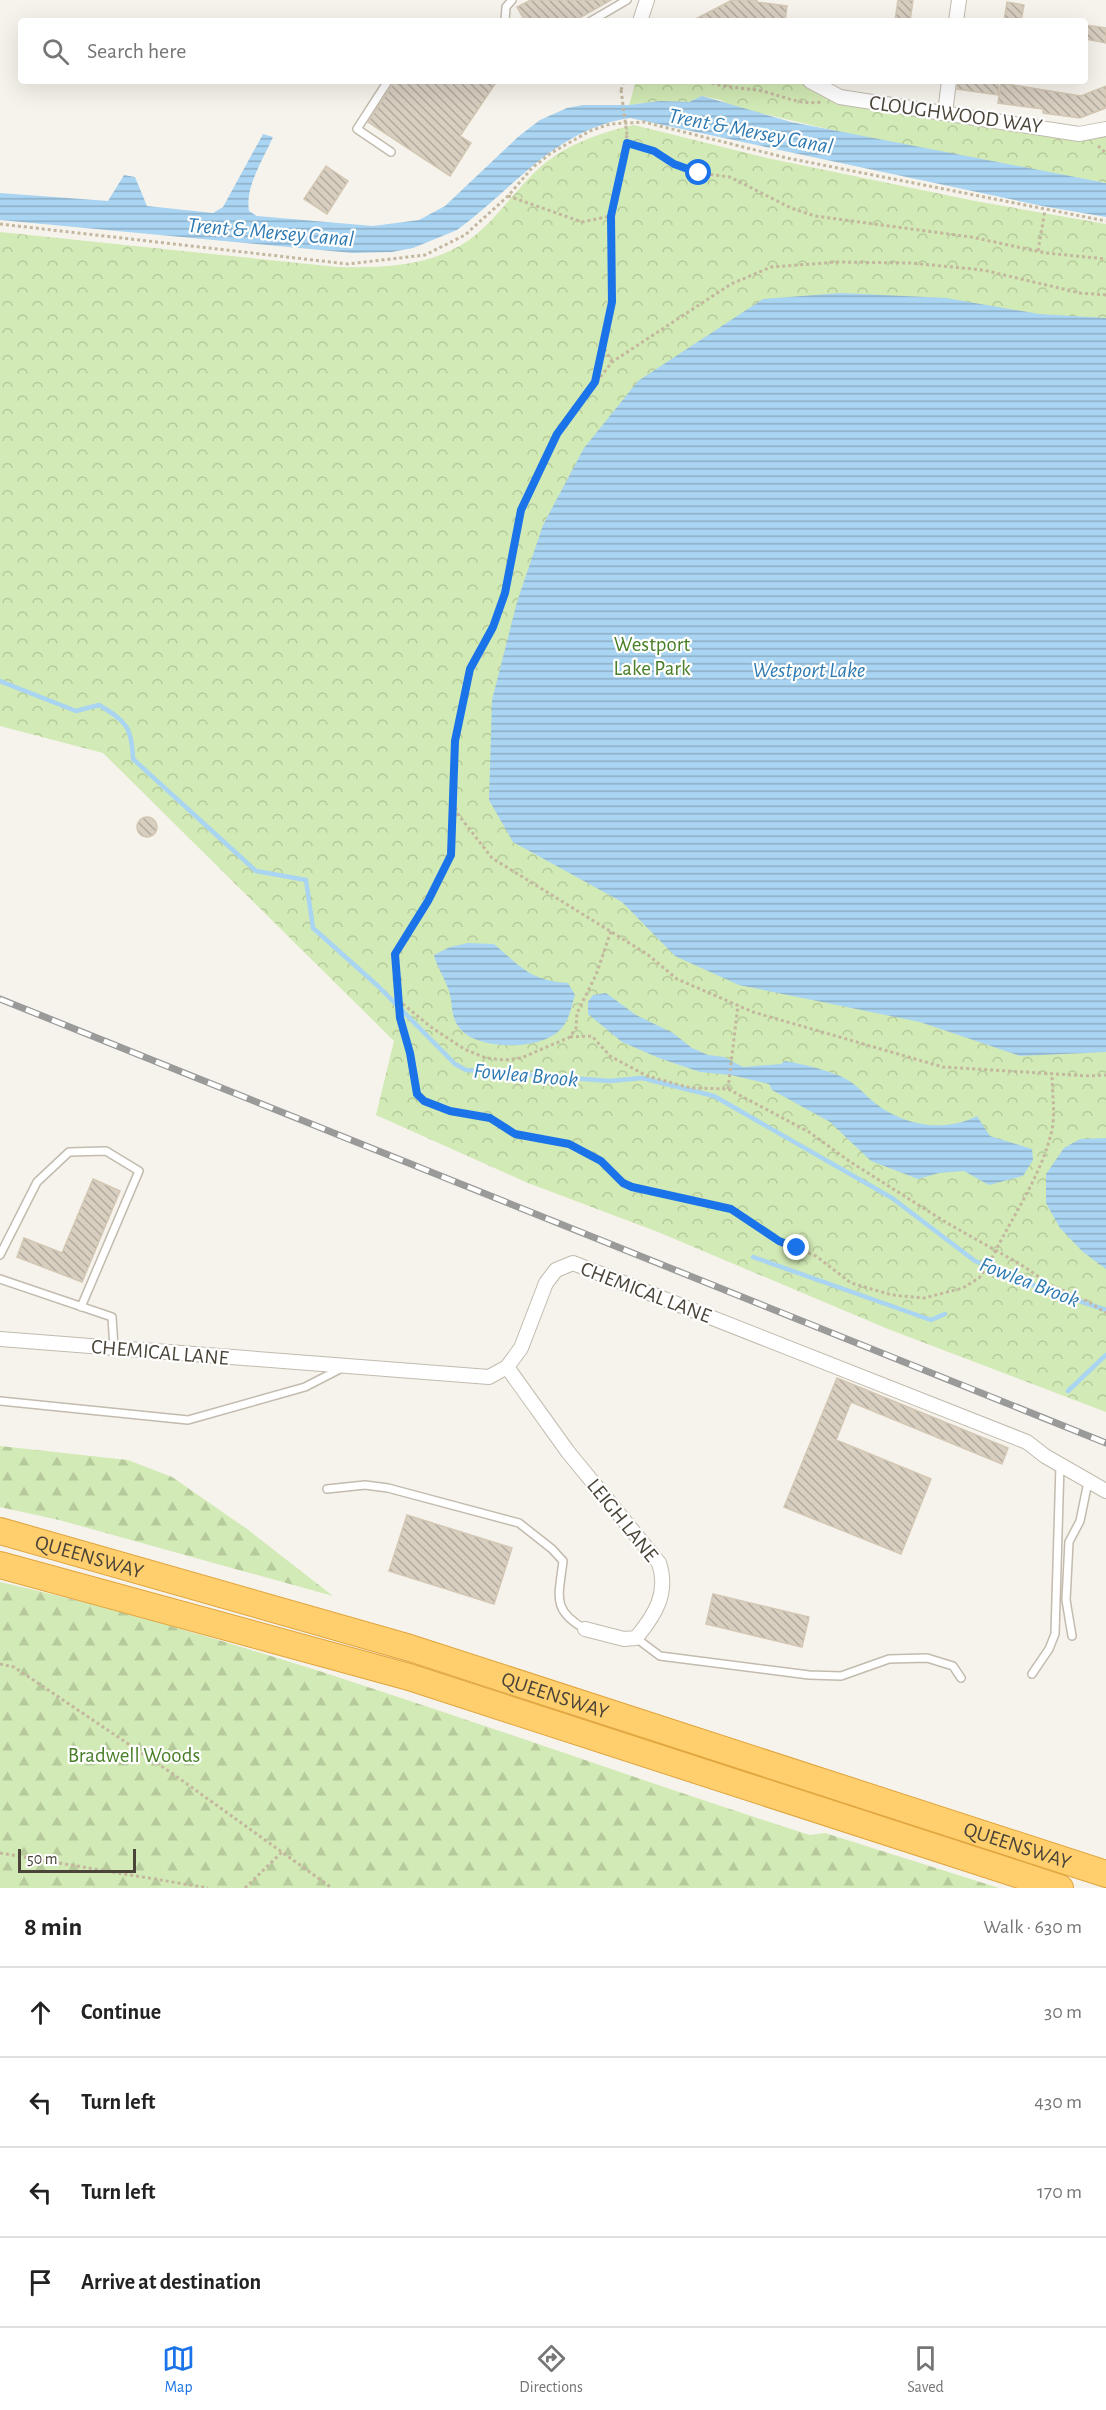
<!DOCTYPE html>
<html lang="en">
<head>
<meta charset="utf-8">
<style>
  body { margin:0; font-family:"Alegreya Sans",sans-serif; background:#f2f2f2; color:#222 }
  .scale { position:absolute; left:18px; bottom:15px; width:118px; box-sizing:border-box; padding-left:6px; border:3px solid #4b4439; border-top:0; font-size:16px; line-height:21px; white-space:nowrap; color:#4b4439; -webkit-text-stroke:4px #fff; paint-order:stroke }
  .stop { position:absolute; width:18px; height:18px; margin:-14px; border:4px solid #1a73e8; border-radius:50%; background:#fff }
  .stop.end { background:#1a73e8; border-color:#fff; box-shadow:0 2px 6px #0008 }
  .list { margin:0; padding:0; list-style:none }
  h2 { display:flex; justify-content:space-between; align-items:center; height:78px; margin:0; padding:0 24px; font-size:26px }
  h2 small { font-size:20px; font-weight:400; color:#767676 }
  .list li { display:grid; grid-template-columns:39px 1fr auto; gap:18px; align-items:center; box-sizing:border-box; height:90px; padding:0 24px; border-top:2px solid #e0e0e0 }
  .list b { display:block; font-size:22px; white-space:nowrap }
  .list em { font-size:20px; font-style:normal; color:#767676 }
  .icon { flex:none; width:33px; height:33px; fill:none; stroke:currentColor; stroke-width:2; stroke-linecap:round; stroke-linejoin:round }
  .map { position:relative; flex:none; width:1106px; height:1888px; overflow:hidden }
  .search { position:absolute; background:#fff; box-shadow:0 6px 24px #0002; left:18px; right:18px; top:18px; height:66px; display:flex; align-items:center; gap:15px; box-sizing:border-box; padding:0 21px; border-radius:6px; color:#767676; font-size:22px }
  .sheet { height:438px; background:#fff }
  nav { display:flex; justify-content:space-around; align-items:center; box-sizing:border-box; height:84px; border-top:2px solid #e0e0e0; background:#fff; font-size:16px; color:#767676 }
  nav a { display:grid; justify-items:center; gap:3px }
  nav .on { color:#1a73e8 }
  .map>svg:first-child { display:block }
  .forest { fill:url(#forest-firs) }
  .park { fill:url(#park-crowns) }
  .water { fill:url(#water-rules) }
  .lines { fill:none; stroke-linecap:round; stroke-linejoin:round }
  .stream { stroke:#a9d4f2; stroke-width:4.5 }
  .building { fill:url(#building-back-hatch); stroke:#d3c7b4; stroke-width:1.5 }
  .lane-casing { stroke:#c2bbae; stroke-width:10 }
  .street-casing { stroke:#c2bbae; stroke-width:16 }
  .highway-casing { stroke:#e0a43c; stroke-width:28 }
  .path { stroke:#c4b79f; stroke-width:3; stroke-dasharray:3 3; stroke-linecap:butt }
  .lane { stroke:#fff; stroke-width:7 }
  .street { stroke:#fff; stroke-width:14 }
  .highway { stroke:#ffcf6e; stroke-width:26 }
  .rail-casing { stroke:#9a9a9a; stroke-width:7 }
  .rail { stroke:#fff; stroke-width:4.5; stroke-dasharray:14; stroke-linecap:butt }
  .path-bridge { stroke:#c4b79f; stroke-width:3; stroke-dasharray:3 3; stroke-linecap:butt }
  .route { stroke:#1a73e8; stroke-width:8 }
  .labels { text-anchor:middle; stroke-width:4.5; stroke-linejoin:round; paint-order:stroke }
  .street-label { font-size:21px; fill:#4b4439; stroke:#fff }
  .park-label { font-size:21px; fill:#4a7f2a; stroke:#fff }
  .water-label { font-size:22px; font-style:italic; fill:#2e7ab2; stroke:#fff }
</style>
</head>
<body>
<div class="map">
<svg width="1106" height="1888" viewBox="0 0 1106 1888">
  <defs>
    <pattern id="forest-firs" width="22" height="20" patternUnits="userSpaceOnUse" patternTransform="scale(1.5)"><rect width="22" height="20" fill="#d2eab5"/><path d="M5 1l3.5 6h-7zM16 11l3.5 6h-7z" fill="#b6ca9c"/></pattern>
    <pattern id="park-crowns" width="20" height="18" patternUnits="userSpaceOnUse" patternTransform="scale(1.5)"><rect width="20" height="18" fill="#d2eab5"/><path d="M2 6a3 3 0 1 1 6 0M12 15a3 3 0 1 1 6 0" fill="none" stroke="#b6ca9c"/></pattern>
    <pattern id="water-rules" width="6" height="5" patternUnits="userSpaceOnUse" patternTransform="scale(1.5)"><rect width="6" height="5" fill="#a9d4f2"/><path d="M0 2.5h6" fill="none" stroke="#8caec5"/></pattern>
    <pattern id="building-back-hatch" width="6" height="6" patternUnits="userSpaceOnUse" patternTransform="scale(1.5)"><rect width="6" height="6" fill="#d8cfc1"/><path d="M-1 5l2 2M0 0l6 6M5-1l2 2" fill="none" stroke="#b1aa9e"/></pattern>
  </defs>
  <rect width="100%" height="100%" fill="#f6f3ec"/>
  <path class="forest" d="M0,1446L128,1460L172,1477L247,1529L333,1596L59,1520L0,1507Z
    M0,1582C271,1644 530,1745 794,1830L810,1835L825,1833L999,1888H0Z"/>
  <path class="park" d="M636,81H800L834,98L1086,140L1106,135V183L866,138L730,106L721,100L702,96L689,102L660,101L629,105Z
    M634,125L767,158L975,201L1106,224V1412L888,1329L658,1232L528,1183L376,1115L394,1041L103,753L0,726V232L337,267C381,268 431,267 469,240C494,222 513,193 536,171C562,146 598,133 634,125Z"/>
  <path class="water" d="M702,96L791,122L1106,183V217L1042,206L630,118C556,129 514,188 457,230L413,248L392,252L352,253L0,220V193L108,201L124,175L135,177L147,206L213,213L223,207L263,134L273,137C263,160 245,186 249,211L257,216L373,226L419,220L445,206L519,136L540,120L567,108L583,105H629L660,101L689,102Z
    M841,293L946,298L1039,314L1106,318V1052L1020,1056L920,1022L739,985L675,956L622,902L513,842L489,800L492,700L517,602L543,525L584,448L638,381L763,299Z
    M468,943L494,944C520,966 530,981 568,983L575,995C572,1004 570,1017 564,1025C548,1051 482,1051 462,1031C449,1018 454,1004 448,988C444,977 437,967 434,955L450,947Z
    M606,993L636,1015L673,1033L692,1048L708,1055L724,1057L743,1067L781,1064L785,1061C803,1064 823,1069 840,1076C852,1081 860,1089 869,1098C899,1125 942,1134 977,1116L990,1136L1032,1149L1033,1160L1023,1176L989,1185L964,1171L939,1173L918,1179L871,1161L830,1122L772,1090L769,1084L731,1075L700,1072L659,1058L622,1042L588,1014V1002L593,995Z
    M1106,1138V1269L1083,1252L1060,1228L1046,1203V1174L1064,1148L1080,1139Z"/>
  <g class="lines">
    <path class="stream" d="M0,681L76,711L99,705C126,721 132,727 133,759L256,871L306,880L313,928L378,986L455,1064L466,1070L610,1081L642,1078L714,1096L892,1198L975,1261L1024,1282L1106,1310
      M753,1257L931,1320L945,1314
      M1068,1391L1106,1355"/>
  </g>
  <path class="building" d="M531,0H611L574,21H525L517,7Z
    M732,0H757V2L787,6L785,21H692Z
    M898,0H913L910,21H895Z
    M1007,2L1024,5L1021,21H1004Z
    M1085,25L1106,28V43L1085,39Z
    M395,81H497L460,136L471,143L450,176L368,122Z
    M958,81H999L998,95L957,89Z
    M1001,83L1081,96L1106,86V108L1080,118L1043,113V109L998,103Z
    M326,166L348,181L327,214L304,199Z
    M137 827a10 10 0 1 1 20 0a10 10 0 1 1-20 0Z
    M93,1179L120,1191L82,1282L17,1257L24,1238L62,1253Z
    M837,1378L1008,1448L1002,1464L851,1402L836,1440L931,1479L901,1554L784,1507Z
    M407,1515L512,1548L494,1604L389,1571Z
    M713,1594L809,1617L802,1647L706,1624Z"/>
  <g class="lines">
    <g class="lane-casing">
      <path id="lane" d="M505,21L506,7L512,0
        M591,21L627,0
        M388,81L357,129L391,152
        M0,1255L37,1182L69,1152L106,1151L139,1171L81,1307
        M0,1279L112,1317L114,1348
        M0,1401L188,1420L305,1387L342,1368
        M327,1489L365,1485L388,1488L519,1523L552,1549L563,1561C559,1596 551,1610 585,1629
        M1072,1636L1066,1600L1069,1542L1080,1521L1088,1482
        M636,1638L660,1656L809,1675L841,1676L889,1659L927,1658L953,1666L961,1678
        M1032,1674L1049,1649L1055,1634L1060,1465"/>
    </g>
    <g class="street-casing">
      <path id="street" d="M640,21L647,0
        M956,21L959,0
        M810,81L840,97L1079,134L1106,129
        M945,113L949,81
        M0,1339L489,1377L507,1367L521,1348L546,1283L556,1270L573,1263L1027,1442L1045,1456L1106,1491
        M507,1367L568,1452L659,1563C669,1593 655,1615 636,1638L624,1639L585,1629"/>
    </g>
    <g class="highway-casing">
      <g id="highway">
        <path id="s1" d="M0,1531L410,1648L1106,1874"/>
        <path d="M0,1565L409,1677L1060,1888"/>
      </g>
    </g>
    <path class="path" d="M706,81C726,89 746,87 766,92C785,97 800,105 821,102
      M621,90L624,81
      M627,143L654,151L673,164L699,173L730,177L791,208L815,216L971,237L1046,253L1106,259
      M1098,146L1106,153
      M508,196L582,222L611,216
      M0,224L348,264L425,255L465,235L508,196L532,168L551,153L590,131L610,124L644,122L787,158L1106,221
      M1038,251L1045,210
      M1106,295L1080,293L983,270L911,263L838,262L771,267L731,284L612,362L557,434L521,510L505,593L493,627L470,669L455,741L451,791L457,813L492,858L647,954L677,979L753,1012L943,1067L1089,1076L1106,1075
      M612,362L604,348L612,302L611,216L627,135
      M595,381L603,349
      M451,798V855L428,901L395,954L400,1018L410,1053L417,1094L424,1101L450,1111L490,1118L515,1134L569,1144L601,1161L623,1183L632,1187L711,1203L731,1209L779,1241L816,1256L851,1283L892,1295L924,1298L963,1288L979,1278L989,1264C1009,1221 1039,1181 1051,1134C1056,1116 1052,1093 1052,1074
      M398,1000L431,1027L464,1049L486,1058L505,1060L521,1058L570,1037L576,1028L577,1013L596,975L611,931
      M570,1037L592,1036L610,1056L647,1076L691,1088L728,1089L809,1132L849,1161L947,1223L1020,1264L1051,1285L1089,1302L1106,1313
      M728,1089L738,1005
      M0,1664L14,1667L173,1774L332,1888
      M0,1853L208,1888
      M245,1888L282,1852"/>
    <use href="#lane" class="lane"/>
    <use href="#street" class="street"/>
    <use href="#highway" class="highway"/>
    <g class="rail-casing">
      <path id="rail" d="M0,999L1106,1443"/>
    </g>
    <use href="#rail" class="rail"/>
    <path class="path-bridge" d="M621,90L627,135"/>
  </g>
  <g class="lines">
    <path class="route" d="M699,173L674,164L654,151L627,143L611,216L612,302L595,382L557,434L521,510L505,593L493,627L470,669L455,741L451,855L428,901L395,954L400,1018L410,1053L417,1094L424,1101L450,1111L490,1118L515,1134L569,1144L601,1161L623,1183L632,1187L731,1209L779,1241L797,1248"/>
  </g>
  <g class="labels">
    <g class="street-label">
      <text transform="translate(956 114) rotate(8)" y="7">CLOUGHWOOD WAY</text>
      <text transform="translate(646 1292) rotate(21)" y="7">CHEMICAL LANE</text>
      <text transform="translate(160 1352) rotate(5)" y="7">CHEMICAL LANE</text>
      <text transform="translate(623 1520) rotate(51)" y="7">LEIGH LANE</text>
      <text dy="7" stroke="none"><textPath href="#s1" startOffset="93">QUEENSWAY</textPath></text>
      <text dy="7" stroke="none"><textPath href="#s1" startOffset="579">QUEENSWAY</textPath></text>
      <text dy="7" stroke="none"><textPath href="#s1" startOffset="1065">QUEENSWAY</textPath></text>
    </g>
    <g class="park-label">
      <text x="652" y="651">Westport<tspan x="652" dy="24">Lake Park</tspan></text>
      <text x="134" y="1762">Bradwell Woods</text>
    </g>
    <g class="water-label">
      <text transform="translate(751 130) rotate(11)" y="8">Trent &amp; Mersey Canal</text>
      <text transform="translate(271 231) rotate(5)" y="8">Trent &amp; Mersey Canal</text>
      <text x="809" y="677">Westport Lake</text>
      <text transform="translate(526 1074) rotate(5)" y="8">Fowlea Brook</text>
      <text transform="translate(1030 1281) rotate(21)" y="8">Fowlea Brook</text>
    </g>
  </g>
</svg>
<div class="scale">50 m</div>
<div class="stop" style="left:699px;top:173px"></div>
<div class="stop end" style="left:797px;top:1248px"></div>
<div class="search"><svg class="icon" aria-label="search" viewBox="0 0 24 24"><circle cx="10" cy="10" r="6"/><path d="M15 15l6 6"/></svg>Search here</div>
</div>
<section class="sheet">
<h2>8 min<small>Walk · 630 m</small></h2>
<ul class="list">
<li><svg class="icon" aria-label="ahead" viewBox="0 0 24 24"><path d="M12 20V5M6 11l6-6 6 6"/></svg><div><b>Continue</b></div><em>30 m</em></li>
<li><svg class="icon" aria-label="left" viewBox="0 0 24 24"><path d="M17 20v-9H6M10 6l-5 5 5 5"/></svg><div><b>Turn left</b></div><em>430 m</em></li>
<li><svg class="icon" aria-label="left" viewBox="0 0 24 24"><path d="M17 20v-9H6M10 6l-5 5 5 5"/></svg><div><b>Turn left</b></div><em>170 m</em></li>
<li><svg class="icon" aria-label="arrive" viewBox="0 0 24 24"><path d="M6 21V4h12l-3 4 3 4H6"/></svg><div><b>Arrive at destination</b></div></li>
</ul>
</section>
<nav>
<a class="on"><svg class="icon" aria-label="map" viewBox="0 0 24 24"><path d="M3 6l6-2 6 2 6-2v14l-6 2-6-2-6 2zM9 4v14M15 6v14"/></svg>Map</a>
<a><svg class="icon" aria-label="directions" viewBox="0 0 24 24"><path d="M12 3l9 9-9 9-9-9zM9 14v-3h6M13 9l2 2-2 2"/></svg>Directions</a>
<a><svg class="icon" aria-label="saved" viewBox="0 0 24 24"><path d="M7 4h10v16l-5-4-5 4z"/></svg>Saved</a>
</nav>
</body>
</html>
